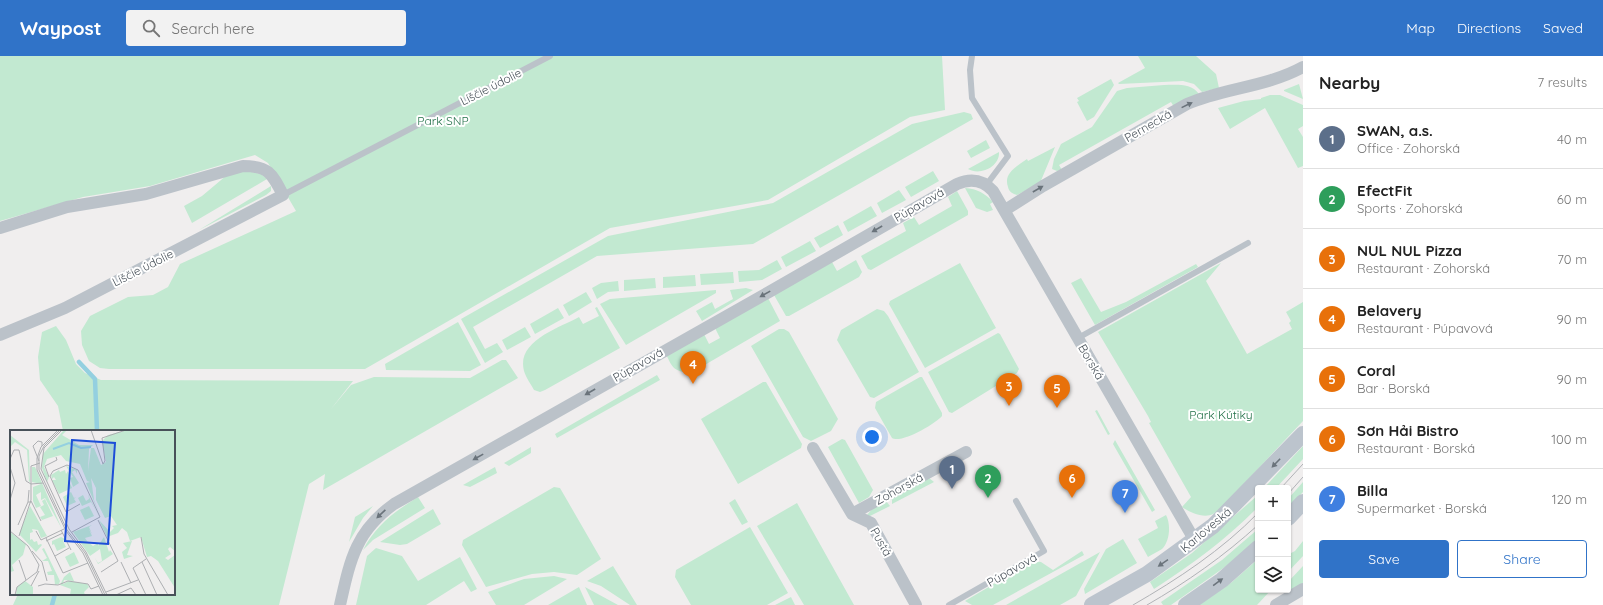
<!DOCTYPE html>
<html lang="en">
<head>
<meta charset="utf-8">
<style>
  body { margin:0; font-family:Quicksand,sans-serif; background:#f2f2f2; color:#222 }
  .controls { position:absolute; right:12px; bottom:12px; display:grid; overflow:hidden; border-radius:4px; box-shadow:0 1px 3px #0004 }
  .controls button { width:36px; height:36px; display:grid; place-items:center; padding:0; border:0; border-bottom:1px solid #e0e0e0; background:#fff; color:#222; font:20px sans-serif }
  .you { position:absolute; left:872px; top:381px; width:14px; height:14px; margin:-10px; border:3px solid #fff; border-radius:50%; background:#1a73e8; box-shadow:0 0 0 6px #1a73e833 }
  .badge { display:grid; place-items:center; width:26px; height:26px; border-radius:50%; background:#3073c8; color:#fff; font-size:13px; font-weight:700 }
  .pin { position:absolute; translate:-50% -33px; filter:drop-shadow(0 1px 2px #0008) }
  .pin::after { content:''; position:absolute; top:21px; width:14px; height:12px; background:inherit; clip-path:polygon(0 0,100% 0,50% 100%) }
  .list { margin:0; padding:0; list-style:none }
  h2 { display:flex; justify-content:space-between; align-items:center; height:52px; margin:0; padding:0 16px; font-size:17px }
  h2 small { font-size:13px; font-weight:400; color:#767676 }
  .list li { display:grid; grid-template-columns:26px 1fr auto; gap:12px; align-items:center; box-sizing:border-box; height:60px; padding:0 16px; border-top:1px solid #e0e0e0 }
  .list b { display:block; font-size:15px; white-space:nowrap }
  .list p { margin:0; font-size:13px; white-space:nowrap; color:#767676 }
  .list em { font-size:13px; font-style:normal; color:#767676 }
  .actions { display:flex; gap:8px; padding:12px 16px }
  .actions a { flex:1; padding:9px 0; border:1px solid #3073c8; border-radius:4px; text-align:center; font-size:14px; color:#3073c8 }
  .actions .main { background:#3073c8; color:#fff }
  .icon { flex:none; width:22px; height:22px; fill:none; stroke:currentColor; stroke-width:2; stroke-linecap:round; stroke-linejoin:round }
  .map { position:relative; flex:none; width:1303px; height:549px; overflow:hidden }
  header { display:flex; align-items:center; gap:24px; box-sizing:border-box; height:56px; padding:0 20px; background:#3073c8; color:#fff }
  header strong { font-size:19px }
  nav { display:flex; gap:22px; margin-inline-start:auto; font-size:14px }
  .search { width:280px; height:36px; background:#f2f2f2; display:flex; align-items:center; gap:10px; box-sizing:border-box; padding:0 14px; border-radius:4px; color:#767676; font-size:15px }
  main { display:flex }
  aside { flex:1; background:#fff }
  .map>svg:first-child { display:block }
  .green { fill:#c2e9d1 }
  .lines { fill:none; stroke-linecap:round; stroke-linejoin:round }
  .stream { stroke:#94d0e0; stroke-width:4.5 }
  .lane { stroke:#bbc2c9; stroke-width:6 }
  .street { stroke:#bbc2c9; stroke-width:12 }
  .secondary { stroke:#bcc4cd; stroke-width:16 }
  .tram { stroke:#b1b3b7; stroke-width:1 }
  .oneway { fill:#6a737b }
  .oneway2 { fill:#6b747c }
  .labels { text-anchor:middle; stroke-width:4; stroke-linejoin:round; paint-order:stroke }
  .street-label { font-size:12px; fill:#485159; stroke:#fff }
  .park-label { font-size:12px; fill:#237149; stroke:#fff }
  .inset-river { fill:none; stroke:#94d0e0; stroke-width:2 }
  .inset-road { fill:none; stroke:#adafb2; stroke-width:1 }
  .view { fill:#1d4ed8; fill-opacity:0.15; stroke:#1d4ed8; stroke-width:2 }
  .inset-edge { fill:none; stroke:#485159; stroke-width:2 }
</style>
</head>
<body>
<header>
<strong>Waypost</strong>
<div class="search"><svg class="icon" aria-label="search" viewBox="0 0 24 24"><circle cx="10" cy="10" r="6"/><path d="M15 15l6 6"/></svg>Search here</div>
<nav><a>Map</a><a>Directions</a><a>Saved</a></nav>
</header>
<main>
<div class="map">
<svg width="1303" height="549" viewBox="0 0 1303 549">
  <rect width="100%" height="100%" fill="#f0eeee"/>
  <path class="green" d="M0,0H942L945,54L910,61L768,144L610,172L365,313H109L100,312L89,305L82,289L81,275L90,260L128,241L153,239L168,231L180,208L296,155L268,107L255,99L150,130L83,141L0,165Z
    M1138,0H1196L1216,18L1219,32L1202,36L1194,28L1183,25L1119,28L1118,27L1145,12Z
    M1111,23L1114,29L1094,61L1087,65L1077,46L1079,45L1077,42Z
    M1299,28L1303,43L1284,35V34Z
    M1164,29C1177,29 1191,27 1199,38L1174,51L1171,46L1059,109L1062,114L1057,115L1052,113L1054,103L1061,88L1092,71L1117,35L1127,32Z
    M1270,39H1280L1303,49V70L1298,73L1303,81V110L1298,112L1265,52L1230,73L1218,52L1244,45L1261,43V42Z
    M964,56L971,58L973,63L753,188L597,200L473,271L485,293L497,287L503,296L485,307L461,263L608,180L773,147L912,68Z
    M986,84L990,92L971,102L967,95Z
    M1055,91L1040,127L1017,139C1013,138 1009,136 1008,131C1003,117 1017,110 1027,103L1028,105Z
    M999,96C1000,111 980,120 968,113Z
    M243,114L261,118L267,123L192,167L184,150L202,140L227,119Z
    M933,115L939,125L911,141L905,131Z
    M271,130V135L266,139L199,174Z
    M965,132C977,133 985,137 993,146L990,148L993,154L987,156L976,152Z
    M899,134L906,144L882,157L877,147Z
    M957,135L968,155V159L871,214L868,213L861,200L906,175L903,167L914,161L919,169L952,150L948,141Z
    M871,150L877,160L848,176L843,166Z
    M838,169L843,179L820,192L814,182Z
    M810,185L816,195L786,211L781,201Z
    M777,204L782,213L762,224L739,226L738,215L759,214Z
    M856,204L862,216L859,221L789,260H786L774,239L832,206L837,215Z
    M960,207L996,272L925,312L889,248L890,245Z
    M1221,207L1206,225L1247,298L1292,273L1289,267L1291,265L1286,256L1303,246V365L1225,448C1221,451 1217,456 1213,458C1204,463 1189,456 1182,451L1191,441L1149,367L1151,366L1148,360L1098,276Z
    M1196,208L1198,211L1095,269L1071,227L1081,222L1101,256L1126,246Z
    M733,216L734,227L701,229L700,218Z
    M695,219L696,230L663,232V221Z
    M655,222L656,232L624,235V224Z
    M618,225L619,235L608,236L597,243L592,232L601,227Z
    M746,232L753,234L702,265L696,255L712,246L715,253L733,243L730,234Z
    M716,234V237L626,289L600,248L610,243Z
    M586,236L592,246L569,260L563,249Z
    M768,242L780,265L691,317C675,315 673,314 666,298L704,278L709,288L720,282L715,272Z
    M597,251L620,292L545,334L540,336L534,334C531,328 526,322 524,315C516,285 559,272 579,261L583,268L599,260L595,252Z
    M558,252L564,262L535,278L530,268Z
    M877,253L884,255L888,260L919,316L874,342L870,341L837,284L841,274Z
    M458,266L481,309L470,315L386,314L385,308Z
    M56,270L66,284L76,308L85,317L101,324L353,325L331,353L351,329L374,321L470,322L502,304H506L518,322L323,434L325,418L309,428L279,549H13L18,538H174V375H63L58,350L40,324L38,301L42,276Z
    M525,271L531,281L507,294L502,284Z
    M779,273H784L789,276L838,363L831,375L811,385L803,381L751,290Z
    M998,277L1000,278L1019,313L1017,317L952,357L949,356L928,316Z
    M657,319L660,324L557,382L555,378Z
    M920,321H922L942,357V360C935,368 901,388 892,382L875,352L876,346Z
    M763,326H766L802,388L801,392L738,428L701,363Z
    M1097,354L1110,378L1108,379L1095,355Z
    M842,383L845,384L873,434L869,441L859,447L828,391Z
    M1115,384L1155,454L1152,456L1113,388Z
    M1303,390V403L1276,432H1264Z
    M531,391V397L509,410L504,407Z
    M495,411L497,417L470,431L463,429Z
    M929,422L934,426L892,448V442Z
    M1303,426V436L1288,452V443Z
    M554,431L560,432L601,503L577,519L554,516L532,518L486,531L462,489L463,484Z
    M1258,439V451C1227,483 1191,509 1154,533L1150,526L1192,497Z
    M418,441L425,452L373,484L363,494C376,469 395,455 418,441Z
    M735,443L748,466L742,469L729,447Z
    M886,445L890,450L868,461L867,459L873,452Z
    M797,447L854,549H804L757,470Z
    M373,450L363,462L349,486L355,461Z
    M433,453L441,468L407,488L400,489L380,486Z
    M1166,459C1171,468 1170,485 1162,493C1158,496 1152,498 1148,501L1138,483L1158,472L1155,465Z
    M750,471L788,537L767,549H691L675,521L676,514Z
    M1258,473V482L1232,506L1171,549H1163L1161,546L1222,504Z
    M1123,483L1137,507L1085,538L1084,533L1106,493Z
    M1303,485V500L1288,516L1289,498L1295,495Z
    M376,492L402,500L418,525L460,501L477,533L471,536L464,525L426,549H356L367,500Z
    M1082,495L1084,499L993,549H972L965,545L1033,505L1041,506L1053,514Z
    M1100,496L1076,540L1060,549H1006Z
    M1258,503V534H1271L1257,549H1199L1232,526Z
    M613,510L637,549H630L601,530L587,525Z
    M1303,510V527L1287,536L1285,534H1288V526Z
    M554,520L567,523L524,549H496L488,536L524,523Z
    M579,531L587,549H548Z
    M585,531L618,549H594Z
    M791,541L795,549H775Z"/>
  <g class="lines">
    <path class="stream" d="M79,306L95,323L97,375
      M52,549L55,538"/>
    <path class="lane" d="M972,0L970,14L972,42L1008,100L987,128
      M283,139L550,0
      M1078,282L1248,187
      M949,549L1044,495L1016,445"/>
    <path class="street" d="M1005,154L1043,130L1187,48C1224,32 1267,31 1303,11
      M0,172L67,151L146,138L243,110C268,110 272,117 283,139L65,252L0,279
      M813,392L852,458L871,467L916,549
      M852,458L966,396
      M340,549C350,505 355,476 394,448L769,236L957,128C971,122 983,124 993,135L1195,485
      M1276,549L1303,533"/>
    <path class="secondary" d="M1288,462L1303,446
      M1092,549L1147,518L1213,470L1303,378
      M1186,549L1222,524L1258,492"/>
    <path class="tram" d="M1281,432L1303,408
      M1288,438L1303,421
      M1133,549C1178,523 1222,494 1258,457
      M1147,549C1187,526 1224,500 1258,469"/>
  </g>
  <defs><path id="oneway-solid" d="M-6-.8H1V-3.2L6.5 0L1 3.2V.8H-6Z"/></defs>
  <g class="oneway">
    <use href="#oneway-solid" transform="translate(1187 49) rotate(-26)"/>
    <use href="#oneway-solid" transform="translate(1038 133) rotate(-30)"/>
    <use href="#oneway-solid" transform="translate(877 173) rotate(150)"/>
    <use href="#oneway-solid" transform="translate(765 238) rotate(151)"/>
    <use href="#oneway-solid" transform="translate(590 336) rotate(150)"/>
    <use href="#oneway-solid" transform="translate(478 401) rotate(151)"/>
    <use href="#oneway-solid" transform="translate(381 458) rotate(137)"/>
  </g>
  <g class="oneway2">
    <use href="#oneway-solid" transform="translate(1276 407) rotate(134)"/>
    <use href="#oneway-solid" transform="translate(1163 507) rotate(146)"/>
    <use href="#oneway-solid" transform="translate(1218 526) rotate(-36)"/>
  </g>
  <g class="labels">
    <g class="street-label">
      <text transform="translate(491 31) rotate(-27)" y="4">Líščie údolie</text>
      <text transform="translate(1148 70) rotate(-30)" y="4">Pernecká</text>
      <text transform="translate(919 149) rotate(-30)" y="4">Púpavová</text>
      <text transform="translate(143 212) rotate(-27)" y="4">Líščie údolie</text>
      <text transform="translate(1091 306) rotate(60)" y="4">Borská</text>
      <text transform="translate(638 309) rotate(-30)" y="4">Púpavová</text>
      <text transform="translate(899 433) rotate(-29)" y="4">Zohorská</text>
      <text transform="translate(1206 474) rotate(-40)" y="4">Karloveská</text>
      <text transform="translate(881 486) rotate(61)" y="4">Pustá</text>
      <text transform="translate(1012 514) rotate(-30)" y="4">Púpavová</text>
    </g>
    <g class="park-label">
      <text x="443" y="69">Park SNP</text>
      <text x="1221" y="363">Park Kútiky</text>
    </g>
  </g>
  <g transform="translate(10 374)">
    <rect width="165" height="165" fill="#f0eeee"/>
    <path d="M54,0H57L52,5L69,15H83L79,19L78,41L81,18H84L91,35L96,32L92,11L98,5L117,0H165V121L160,117L158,119L161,124L155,128L158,130L165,125V158L148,131L141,126L137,127L131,107L120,111L117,102L112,98L108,103L97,107L89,90L100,102L104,98L102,96L107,95L101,86L95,88L86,70V58L81,48L84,70L90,85L76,53L80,52L77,51L70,34L56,31L51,25L37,29L34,37L39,47L37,52L32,38L33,24ZM0,5L19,20L20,52L17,50L19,51L17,20L5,12L0,17ZM56,36L67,40V44L65,40L62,42L69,53L63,57L60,48L58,49L62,58L49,64L42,50H46L44,47L42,49L41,45L49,40L50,42L55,40L56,44L58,41L60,48L63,47ZM22,37H25L52,99L35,68L31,70V62L26,65L31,76L26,78L23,71V57L31,54L22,52ZM61,62L64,68L66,67L64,69L66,72L57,76L53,67ZM78,63L79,67L89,86L81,72L72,76L68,68L73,65L76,71L79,69ZM35,69L43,86L32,90L30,87L35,85L30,77L34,75L32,71ZM20,76L37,106L31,108L28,100L22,99L23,102L20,103V110L22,109L24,112L27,111L28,115L31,114L32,115L26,122L9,104ZM79,76L84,86L75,90L70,80ZM82,95L79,97L82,104L79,99L82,106L75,108L77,111L83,116L88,113V116L94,107L99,122L100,120L103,124L88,134L85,128L88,133L92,131L90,119L80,126L63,102ZM0,102L16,114L13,125L2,135L4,141L0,142ZM51,107L55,109L53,111L56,117L47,121L44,114L42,115V111ZM122,111L117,125L123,126L114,129L112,122L117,118L113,113ZM34,118L50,151L49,154L45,155L44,145H38L37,142L42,141L38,131H32L37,128L32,119ZM64,122L69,133L60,137L55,127ZM60,142L64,151L72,152L54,150L53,154L59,151L77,154L79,157L74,162L75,165H60L61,159L50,155L54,147ZM15,151L23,157V164L31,165H6L7,157Z" fill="#c2e9d1"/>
    <path class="inset-river" d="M43,19L59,13L71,18L81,17"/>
    <path class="inset-road" d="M48,0L31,17L27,28V40L56,101L73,123L93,165M50,0L34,16L29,26V40L57,100L75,123L95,165M52,0L34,18L31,39L59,99L76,122L97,165M81,0L93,34L95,31L92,8L116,0M0,29L4,20H9L16,51L21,54L33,53M29,31L23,16L28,11L32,12V16M0,37L5,53L0,70M39,47L35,36L47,30L46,27M21,71L31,91M18,72L19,60M56,82L40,46L43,41L57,35L68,40L90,87L62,102M56,82L70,74M88,90L108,131L91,142M8,95L18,72H21M51,100L61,120M0,101L18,116L29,135L27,142L7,157L5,165M26,101L31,110L54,99M9,106L21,70V36L30,33M131,107L134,124L158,165M36,108L53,143L78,133M36,111L53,103M22,121L32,132L37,151M45,126L59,118M9,130L16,150M111,132L121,153M132,132L147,165M21,156L29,141M28,156L35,154L48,155L58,151L78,154L81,159L89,156M96,162L128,150M106,165L121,158L126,165M136,165L123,138L136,129"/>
    <path class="view" d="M62,10L105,13L98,114L55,111Z"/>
    <rect width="165" height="165" class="inset-edge"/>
  </g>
</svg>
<div class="controls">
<button>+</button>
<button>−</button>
<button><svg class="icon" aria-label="layers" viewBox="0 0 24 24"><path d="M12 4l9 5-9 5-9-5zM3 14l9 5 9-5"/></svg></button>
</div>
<div class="you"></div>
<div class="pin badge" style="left:952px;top:433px;background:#5c6f8a">1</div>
<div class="pin badge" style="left:988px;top:442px;background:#2e9e5b">2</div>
<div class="pin badge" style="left:1009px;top:350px;background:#e8710a">3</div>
<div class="pin badge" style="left:693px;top:328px;background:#e8710a">4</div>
<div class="pin badge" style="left:1057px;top:352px;background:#e8710a">5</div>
<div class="pin badge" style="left:1072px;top:442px;background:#e8710a">6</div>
<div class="pin badge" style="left:1125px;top:457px;background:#3f7fe0">7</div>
</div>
<aside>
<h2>Nearby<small>7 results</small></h2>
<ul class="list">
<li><span class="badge" style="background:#5c6f8a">1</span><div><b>SWAN, a.s.</b><p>Office · Zohorská</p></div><em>40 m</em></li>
<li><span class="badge" style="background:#2e9e5b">2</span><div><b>EfectFit</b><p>Sports · Zohorská</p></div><em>60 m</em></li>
<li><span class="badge" style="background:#e8710a">3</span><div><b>NUL NUL Pizza</b><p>Restaurant · Zohorská</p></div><em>70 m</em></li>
<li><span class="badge" style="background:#e8710a">4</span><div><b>Belavery</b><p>Restaurant · Púpavová</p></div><em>90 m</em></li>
<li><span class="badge" style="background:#e8710a">5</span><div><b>Coral</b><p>Bar · Borská</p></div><em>90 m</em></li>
<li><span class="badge" style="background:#e8710a">6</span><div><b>Sơn Hải Bistro</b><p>Restaurant · Borská</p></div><em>100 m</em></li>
<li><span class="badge" style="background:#3f7fe0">7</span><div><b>Billa</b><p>Supermarket · Borská</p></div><em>120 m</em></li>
</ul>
<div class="actions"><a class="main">Save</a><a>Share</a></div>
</aside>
</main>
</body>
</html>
